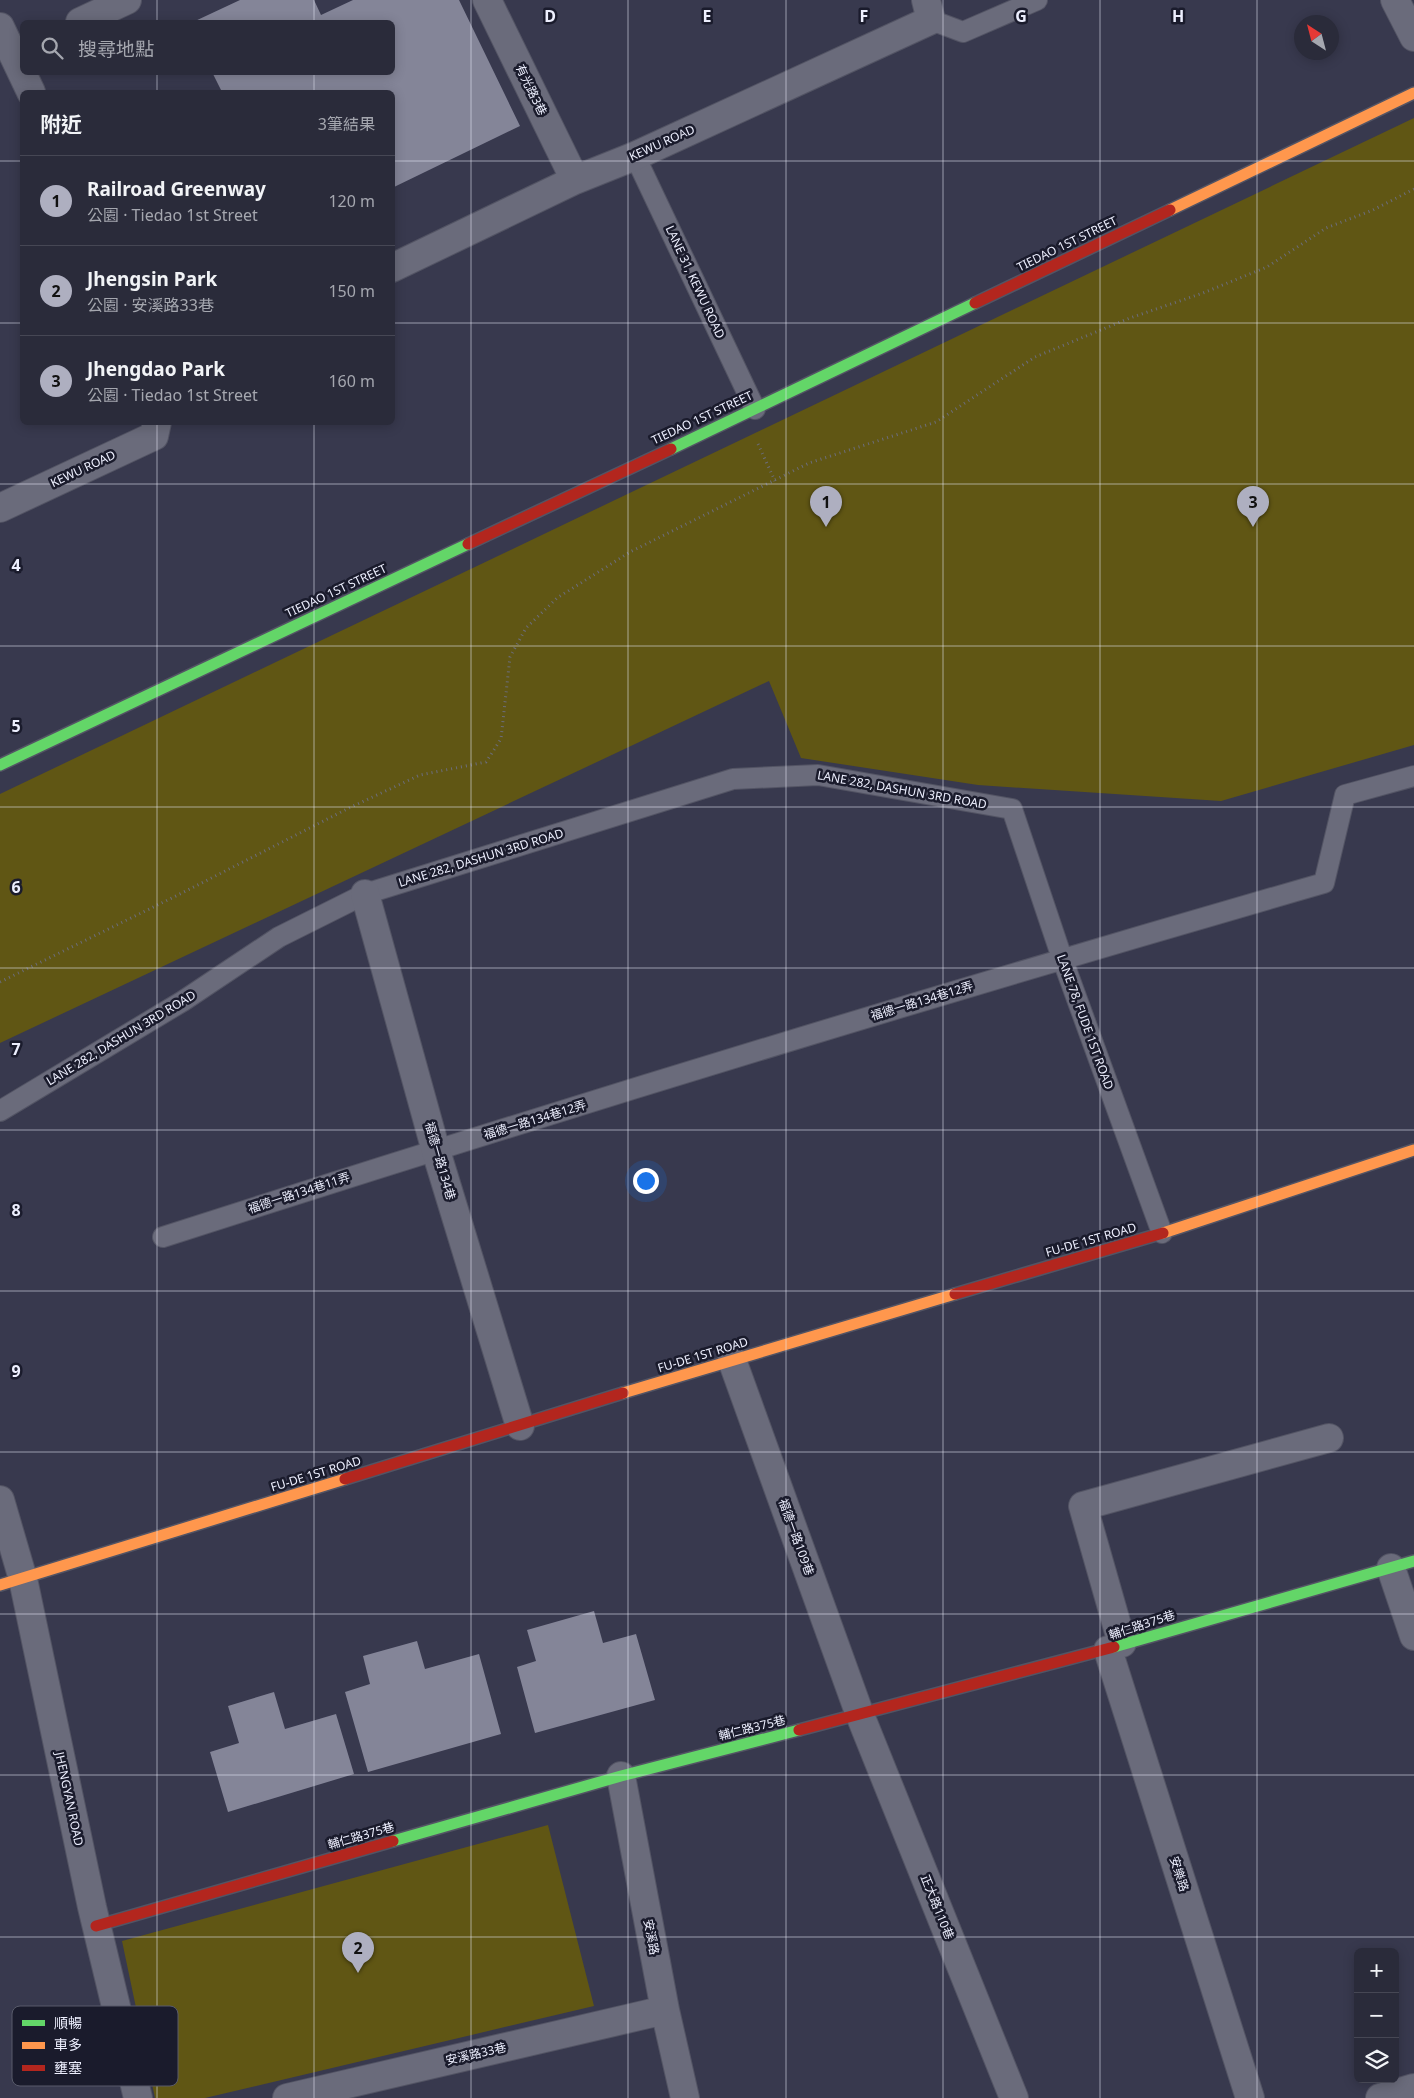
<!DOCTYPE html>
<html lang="zh-TW">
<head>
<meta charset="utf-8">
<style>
  body { margin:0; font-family:"Noto Sans","Noto Sans TC",sans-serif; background:#323342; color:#f1f3f6 }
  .controls { position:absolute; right:15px; bottom:15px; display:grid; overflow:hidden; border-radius:8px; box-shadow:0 2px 12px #0003 }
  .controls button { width:45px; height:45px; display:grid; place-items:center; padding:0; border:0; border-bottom:1px solid #464754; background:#2a2b3a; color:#f1f3f6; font:25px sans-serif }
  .compass { position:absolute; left:1294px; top:15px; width:45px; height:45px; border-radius:50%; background:#2a2b3a; box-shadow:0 2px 12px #0003; rotate:324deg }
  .you { position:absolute; left:645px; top:1180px; width:18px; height:18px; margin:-12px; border:4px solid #fff; border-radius:50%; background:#1a73e8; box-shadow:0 0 0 8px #1a73e833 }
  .badge { display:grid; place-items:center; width:32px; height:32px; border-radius:50%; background:#aeafc0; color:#111; font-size:16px; font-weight:700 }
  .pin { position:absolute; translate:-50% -41px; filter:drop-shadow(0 1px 2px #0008) }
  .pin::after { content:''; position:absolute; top:26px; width:18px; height:15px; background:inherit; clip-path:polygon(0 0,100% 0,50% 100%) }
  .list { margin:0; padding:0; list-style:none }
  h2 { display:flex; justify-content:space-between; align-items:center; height:65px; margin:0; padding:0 20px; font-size:21px }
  h2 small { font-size:16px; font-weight:400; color:#a5a7af }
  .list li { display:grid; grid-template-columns:32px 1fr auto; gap:15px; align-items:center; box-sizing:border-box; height:90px; padding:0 20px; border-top:1px solid #464754 }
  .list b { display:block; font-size:19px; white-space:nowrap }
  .list p { margin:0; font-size:16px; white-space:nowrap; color:#a5a7af }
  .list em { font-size:16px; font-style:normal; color:#a5a7af }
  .icon { flex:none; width:28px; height:28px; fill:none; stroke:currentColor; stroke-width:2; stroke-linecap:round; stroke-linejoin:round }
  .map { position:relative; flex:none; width:1414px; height:2098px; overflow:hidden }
  .search { position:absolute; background:#2a2b3a; box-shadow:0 2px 12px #0003; left:20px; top:20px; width:375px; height:55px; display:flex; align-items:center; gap:12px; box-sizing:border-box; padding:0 18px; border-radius:8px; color:#a5a7af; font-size:19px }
  .panel { position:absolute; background:#2a2b3a; box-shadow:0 2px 12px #0003; left:20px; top:90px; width:375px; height:335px; border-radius:8px }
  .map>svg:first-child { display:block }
  .green { fill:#605614 }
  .building { fill:#848598 }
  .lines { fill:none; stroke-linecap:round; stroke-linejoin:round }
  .lane-casing { stroke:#535464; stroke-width:22 }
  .street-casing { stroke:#535464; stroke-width:30 }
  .fast-casing { stroke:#535464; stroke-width:14 }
  .slow-casing { stroke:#535464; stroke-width:14 }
  .jam-casing { stroke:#535464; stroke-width:14 }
  .path { stroke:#6c6d7b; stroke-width:3; stroke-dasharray:1 4; stroke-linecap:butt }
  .lane { stroke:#6a6b7b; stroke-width:20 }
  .street { stroke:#6a6b7b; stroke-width:28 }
  .fast { stroke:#63d668; stroke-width:11 }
  .slow { stroke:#ff974d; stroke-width:11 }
  .jam { stroke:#b3261e; stroke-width:11 }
  .grid { fill:none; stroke:#edeffe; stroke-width:1; stroke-opacity:0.55 }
  .labels { text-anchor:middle; stroke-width:5; stroke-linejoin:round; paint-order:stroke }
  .street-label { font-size:12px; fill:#edeffe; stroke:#1a1b2c }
  .key { fill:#1a1b2c; stroke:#595b6b; stroke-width:1 }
  .key-label { font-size:14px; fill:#edeffe }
  .grid-label { font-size:16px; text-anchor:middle; font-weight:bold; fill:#edeffe; stroke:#1a1b2c; stroke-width:5; stroke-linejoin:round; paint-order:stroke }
</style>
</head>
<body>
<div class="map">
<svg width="1414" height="2098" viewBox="0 0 1414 2098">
  <rect width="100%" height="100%" fill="#38394e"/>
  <path class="green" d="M1414,118V745L1221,801L978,785L801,758L769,681L0,1043V794Z
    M548,1825L594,2006L205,2098H155L122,1941Z"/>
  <path class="building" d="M240,0H314L321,15L353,0H459L520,126L392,188V92H222L212,72H392V22H193Z
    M594,1611L603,1643L636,1634L655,1700L535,1733L517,1667L536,1661L527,1630Z
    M417,1641L425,1669L479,1654L501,1734L368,1772L345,1692L370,1684L363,1656Z
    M274,1692L285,1729L336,1714L354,1774L228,1812L210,1752L239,1743L228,1706Z"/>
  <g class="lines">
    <g class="lane-casing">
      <path id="lane" d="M931,20L963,32L1037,0
        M635,156L755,409
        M0,1111L183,1001L279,937L365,894L733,779L818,775L1012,809L1062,958L1162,1233
        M163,1237C548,1113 935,995 1324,883L1345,795L1414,776"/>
    </g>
    <g class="street-casing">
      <path id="street" d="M487,0L575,180
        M1395,0L1414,37
        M80,22L127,0
        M0,27L31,92
        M392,268L575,180L635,156L931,20L926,0
        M0,508L154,436L157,422
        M365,894L436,1151L520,1426
        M732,1360L860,1715L1014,2098
        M0,1500L23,1579L92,1907L138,2098
        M1391,1568L1414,1636
        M1122,1643L1083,1506L1329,1438
        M1108,1650L1250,2098
        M621,1776L665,2010L685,2098
        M287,2098L665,2010
        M1380,2098L1414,2088"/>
    </g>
    <g class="fast-casing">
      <path id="fast" d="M671,449L975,303
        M0,765L468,544
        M1114,1647L1414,1561
        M393,1841L621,1776L799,1730"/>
    </g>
    <g class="slow-casing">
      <path id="slow" d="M1170,210L1414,93
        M1163,1233L1414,1150
        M623,1393L955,1294
        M0,1585L345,1479"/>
    </g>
    <g class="jam-casing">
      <path id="jam" d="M975,303L1170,210
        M468,544L671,449
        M955,1294L1163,1233
        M345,1479L623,1393
        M799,1730L1114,1647
        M96,1926L393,1841"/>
    </g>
    <path class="path" d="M758,444L775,481
      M0,982L178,895L349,808L420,775L486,762L501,739L510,657L526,628L557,598L630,552L809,463L936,422L1035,357L1130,318L1203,293L1267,267L1326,228L1373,210L1414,189"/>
    <use href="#lane" class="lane"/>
    <use href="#street" class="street"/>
    <use href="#fast" class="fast"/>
    <use href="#slow" class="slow"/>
    <use href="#jam" class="jam"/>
  </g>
  <path class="grid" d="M157,0V22M314,0V22M471,0V2098M628,0V2098M786,0V2098M943,0V2098M1100,0V2098M1257,0V2098M157,72V92M314,72V92M0,161H22M392,161H1414M0,323H22M392,323H1414M157,422V2098M314,422V2098M0,484H1414M0,646H1414M0,807H1414M0,968H1414M0,1130H1414M0,1291H1414M0,1452H1414M0,1614H1414M0,1775H1414M0,1937H1414"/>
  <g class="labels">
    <g class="street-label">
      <text transform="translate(531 90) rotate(64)" y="4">有光路3巷</text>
      <text transform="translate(662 143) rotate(-24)" y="4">KEWU ROAD</text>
      <text transform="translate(1067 244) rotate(-26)" y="4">TIEDAO 1ST STREET</text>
      <text transform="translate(695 282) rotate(65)" y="4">LANE 31, KEWU ROAD</text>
      <text transform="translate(702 418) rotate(-25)" y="4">TIEDAO 1ST STREET</text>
      <text transform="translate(83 469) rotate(-25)" y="4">KEWU ROAD</text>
      <text transform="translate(336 591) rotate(-25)" y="4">TIEDAO 1ST STREET</text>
      <text transform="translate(902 790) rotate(10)" y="4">LANE 282, DASHUN 3RD ROAD</text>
      <text transform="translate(481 858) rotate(-17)" y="4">LANE 282, DASHUN 3RD ROAD</text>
      <text transform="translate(922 1001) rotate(-17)" y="4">福德一路134巷12弄</text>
      <text transform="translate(1085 1022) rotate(70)" y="4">LANE 78, FUDE 1ST ROAD</text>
      <text transform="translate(121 1038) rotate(-31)" y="4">LANE 282, DASHUN 3RD ROAD</text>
      <text transform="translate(535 1120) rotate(-17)" y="4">福德一路134巷12弄</text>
      <text transform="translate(440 1161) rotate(74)" y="4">福德一路134巷</text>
      <text transform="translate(299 1193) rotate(-18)" y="4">福德一路134巷11弄</text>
      <text transform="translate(1091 1240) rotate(-16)" y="4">FU-DE 1ST ROAD</text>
      <text transform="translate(703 1355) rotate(-17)" y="4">FU-DE 1ST ROAD</text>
      <text transform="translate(316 1474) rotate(-17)" y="4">FU-DE 1ST ROAD</text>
      <text transform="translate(796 1537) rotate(70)" y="4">福德一路109巷</text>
      <text transform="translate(1142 1625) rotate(-18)" y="4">輔仁路375巷</text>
      <text transform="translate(752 1728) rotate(-14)" y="4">輔仁路375巷</text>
      <text transform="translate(69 1799) rotate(78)" y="4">JHENGYAN ROAD</text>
      <text transform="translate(361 1836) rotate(-16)" y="4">輔仁路375巷</text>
      <text transform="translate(1179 1874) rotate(72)" y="4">安樂路</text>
      <text transform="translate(937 1907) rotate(68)" y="4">正大路110巷</text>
      <text transform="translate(651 1937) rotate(79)" y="4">安溪路</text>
      <text transform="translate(476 2054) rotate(-13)" y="4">安溪路33巷</text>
    </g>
  </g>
  <rect x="12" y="2006" width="166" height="80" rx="8" class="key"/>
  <rect x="22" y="2020" width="23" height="6" fill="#63d668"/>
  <rect x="22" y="2042" width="23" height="7" fill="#ff974d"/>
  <rect x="22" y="2065" width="23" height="6" fill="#b3261e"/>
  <g class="key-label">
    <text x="54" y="2028">順暢</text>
    <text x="54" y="2050">車多</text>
    <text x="54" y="2073">壅塞</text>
  </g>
  <g class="grid-label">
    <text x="550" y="22">D</text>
    <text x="707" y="22">E</text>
    <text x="864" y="22">F</text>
    <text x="1021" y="22">G</text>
    <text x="1178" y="22">H</text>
    <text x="16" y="571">4</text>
    <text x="16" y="732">5</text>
    <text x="16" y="893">6</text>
    <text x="16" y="1055">7</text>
    <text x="16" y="1216">8</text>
    <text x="16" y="1377">9</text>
  </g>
</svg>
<div class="controls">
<button>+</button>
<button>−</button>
<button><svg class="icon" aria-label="layers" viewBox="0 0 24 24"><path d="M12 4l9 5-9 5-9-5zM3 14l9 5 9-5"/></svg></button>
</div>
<svg class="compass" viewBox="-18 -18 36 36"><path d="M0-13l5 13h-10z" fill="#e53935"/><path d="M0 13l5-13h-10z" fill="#a5a7af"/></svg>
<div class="you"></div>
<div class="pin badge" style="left:826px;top:527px">1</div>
<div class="pin badge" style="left:358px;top:1973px">2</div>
<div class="pin badge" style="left:1253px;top:527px">3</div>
<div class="search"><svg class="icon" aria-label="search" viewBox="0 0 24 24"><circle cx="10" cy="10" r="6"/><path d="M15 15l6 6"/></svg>搜尋地點</div>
<section class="panel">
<h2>附近<small>3筆結果</small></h2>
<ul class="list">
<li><span class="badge">1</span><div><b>Railroad Greenway</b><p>公園 · Tiedao 1st Street</p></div><em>120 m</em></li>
<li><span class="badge">2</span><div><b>Jhengsin Park</b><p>公園 · 安溪路33巷</p></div><em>150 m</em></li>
<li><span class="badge">3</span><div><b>Jhengdao Park</b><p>公園 · Tiedao 1st Street</p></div><em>160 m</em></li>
</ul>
</section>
</div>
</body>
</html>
